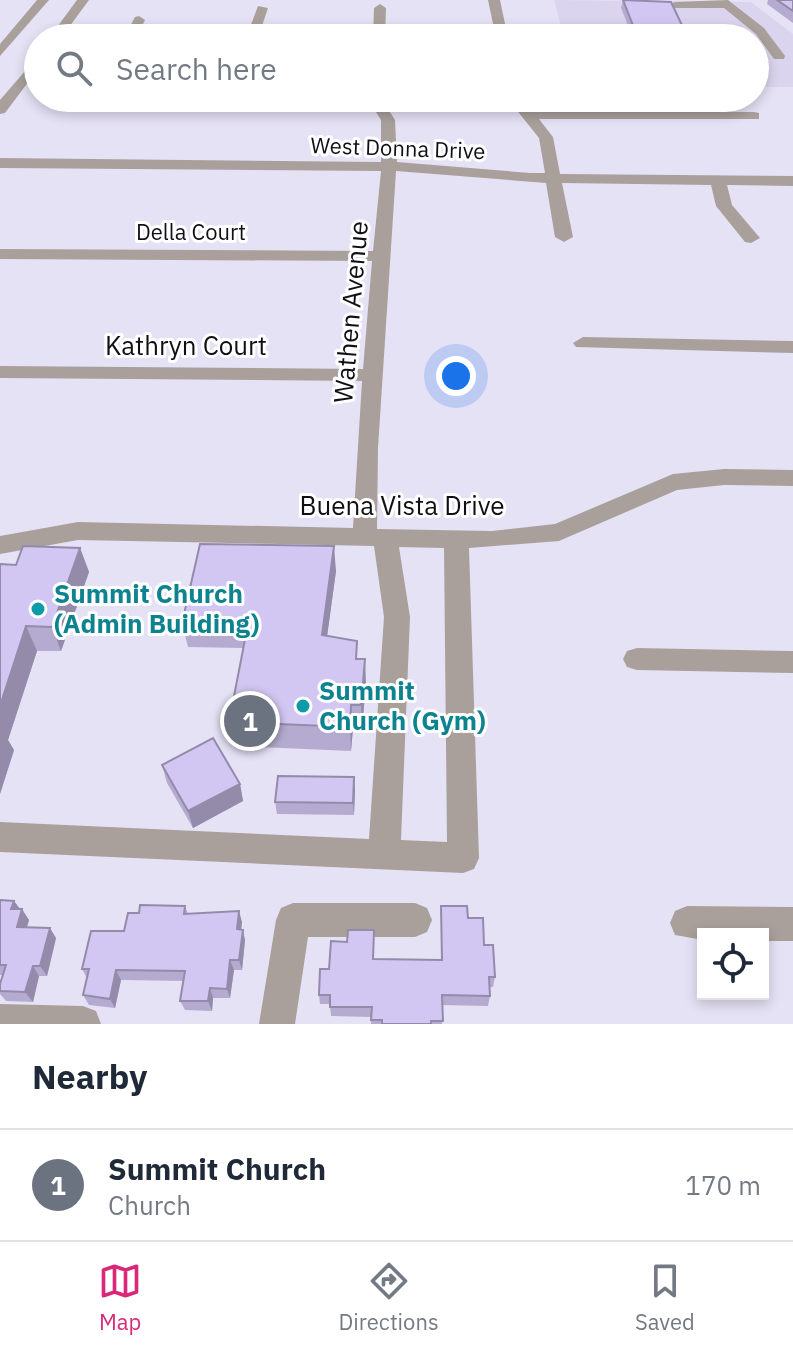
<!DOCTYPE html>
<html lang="en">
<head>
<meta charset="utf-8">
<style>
  body { margin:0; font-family:"IBM Plex Sans",sans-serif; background:#f2f2f3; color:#1f2937 }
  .controls { position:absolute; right:24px; bottom:24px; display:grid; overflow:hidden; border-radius:0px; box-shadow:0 4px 12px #0003 }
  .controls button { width:72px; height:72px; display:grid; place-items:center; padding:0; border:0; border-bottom:2px solid #e0e1e3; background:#fff; color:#1f2937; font:40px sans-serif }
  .you { position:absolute; left:456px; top:376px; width:28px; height:28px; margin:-20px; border:6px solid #fff; border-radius:50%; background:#1a73e8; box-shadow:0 0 0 12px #1a73e833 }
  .badge { display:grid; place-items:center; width:52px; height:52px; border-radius:50%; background:#db2777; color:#fff; font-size:26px; font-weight:700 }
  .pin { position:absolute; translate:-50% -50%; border:4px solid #fff; box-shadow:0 2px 8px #0006 }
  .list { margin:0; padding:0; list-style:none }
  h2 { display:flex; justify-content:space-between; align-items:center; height:104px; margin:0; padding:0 32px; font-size:34px }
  h2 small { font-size:26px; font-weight:400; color:#747a83 }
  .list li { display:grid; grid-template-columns:52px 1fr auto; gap:24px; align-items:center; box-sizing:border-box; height:112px; padding:0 32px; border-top:2px solid #e0e1e3 }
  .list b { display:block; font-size:30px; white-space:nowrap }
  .list p { margin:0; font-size:26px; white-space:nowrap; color:#747a83 }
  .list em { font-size:26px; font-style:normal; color:#747a83 }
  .icon { flex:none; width:44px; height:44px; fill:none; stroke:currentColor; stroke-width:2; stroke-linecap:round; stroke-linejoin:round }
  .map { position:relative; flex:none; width:793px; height:1024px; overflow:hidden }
  .search { position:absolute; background:#fff; box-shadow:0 4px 12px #0003; left:24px; right:24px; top:24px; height:88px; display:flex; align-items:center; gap:20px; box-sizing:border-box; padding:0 28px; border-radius:44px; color:#747a83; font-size:30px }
  .sheet { height:216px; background:#fff }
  nav { display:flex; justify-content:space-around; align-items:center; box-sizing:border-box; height:112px; border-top:2px solid #e0e1e3; background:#fff; font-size:22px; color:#747a83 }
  nav a { display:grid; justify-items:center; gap:4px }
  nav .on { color:#db2777 }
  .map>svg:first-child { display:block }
  .built { fill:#dbd4ef }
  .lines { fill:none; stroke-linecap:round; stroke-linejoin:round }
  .minor { fill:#a9a09c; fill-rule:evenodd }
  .wall { fill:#b5abd0 }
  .shaded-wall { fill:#938ba9 }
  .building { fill:#d2c7f2; stroke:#938ba9; stroke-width:2 }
  .culture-dot { fill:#0f9aa8; stroke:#fff; stroke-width:3 }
  .labels { text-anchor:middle; stroke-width:6; stroke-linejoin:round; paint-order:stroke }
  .far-street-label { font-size:22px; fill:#110f16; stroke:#fff }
  .street-label { font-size:26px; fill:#110f16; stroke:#fff }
  .culture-label { font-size:26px; font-weight:bold; fill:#0d838f; stroke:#fff; text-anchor:start }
</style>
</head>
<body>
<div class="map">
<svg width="793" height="1024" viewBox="0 0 793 1024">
  <rect width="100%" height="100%" fill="#e6e2f6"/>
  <path class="built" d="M554,0L751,2L793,34V87H755V38H564Z"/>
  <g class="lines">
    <path class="minor" d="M37,0H49L0,56V44Z
      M77,0H89L61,38H49Z
      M488,0H500L508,38H496Z
      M728,0L764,28L785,56L784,59H774L756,34L724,8H675L669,5L675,2Z
      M380,4L386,8L385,38H373L374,8Z
      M258,6L268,8L258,38H246Z
      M139,16L145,20L136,38H124L135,17Z
      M697,34H722L728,38H691Z
      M38,56V69L5,113L0,114V100Z
      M110,98H381L395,120L397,162L530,173H545L539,138L507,98H521L532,111L754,112L759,113V119H539L553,137L560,174L793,176V186L727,185L732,205L760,238L751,243L745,242L716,206L711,185L562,183L573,237L564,242L555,237L546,183L396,171L378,448L377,529L492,531L555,524L673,474L724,469L793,470V486L724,485L677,490L559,541L469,548L479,858L474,869L463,873L0,852V822L369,839L384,617L374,546L78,540L0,554V536L78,522L353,528L362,381L0,378V366L363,369L372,261L0,259V249L373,251L381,171L0,168V158L381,162V120L371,104L117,102ZM399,547L444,548L447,842L401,840L410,617Z
      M583,337L793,341V353L576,347L573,343Z
      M637,648L793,651V673L637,670L627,667L623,659L627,651Z
      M293,903H415L427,908L432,920L427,932L415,937H308L295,1024H259L276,920L281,908Z
      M687,906L793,907V941H763V934H703V940L675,935L670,923L675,911Z
      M0,1004L83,1006L96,1011L101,1024H0Z"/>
  </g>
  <path class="wall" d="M623,0H645L688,38H633L621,8Z
    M768,0H793V23L767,4Z
    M80,548L89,572L61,651H37L8,740L14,750L0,794V564L16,565Z
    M336,571L327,636L358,659L366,683L362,729L353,728L351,751L234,746L229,722L243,648L188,647L182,623Z
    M162,765L240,784L243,801L193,828L167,783Z
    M355,789L354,815L277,814L275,802Z
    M0,900L14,901L29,920L27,927L56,938L47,976H39L33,1002L6,1001L0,994V984L3,975H0Z
    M185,906L188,914L242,922L241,930L245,940L242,970H234L230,998H213L212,1011L185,1010L180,1001L184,981L121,980L115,1008L89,1005L83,995L87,978L82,969L124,931L139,913Z
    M441,906L468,918L484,945L495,977L493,987H489L490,996L488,1006L442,1005V1024H371V1017L331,1016L330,1004H320L319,995L329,969L347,942L374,930V959L441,960Z"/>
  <path class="shaded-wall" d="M334,546L336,571L324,659L322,635Z
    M80,548L89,572L61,651L52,627Z
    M26,626L37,651L8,740L14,750L0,794V706Z
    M365,659L366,683L362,729L361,705Z
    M351,705L353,728L351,751L350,727Z
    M354,777L355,789L354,815L353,803Z
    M240,784L243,801L193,828L188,811Z
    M14,901L21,911L11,909Z
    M22,909L29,920L24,937L17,927Z
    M239,911L242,922L240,940L237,929Z
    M50,928L56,938L47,976L40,966Z
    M243,930L245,940L242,970L239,960Z
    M230,960L234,970L230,998L227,989Z
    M33,966L39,976L33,1002L25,992Z
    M116,970L121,980L115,1008L110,999Z
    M210,988L213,998L212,1011L208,1001Z"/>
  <path class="building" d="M623,0L671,2L688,38H638Z
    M777,0H793V11Z
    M200,544L334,546L322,635L357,641L356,659H365L361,705H351L350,727L229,722L248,624L182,623Z
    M23,546L80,548L52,627L26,626L0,706V564L16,565Z
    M213,738L240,784L188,811L162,765Z
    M278,776L354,777L353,803L275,802Z
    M0,900L14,901L11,909H22L17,927L50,928L40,966H33L25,992L0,991V984L6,965H0Z
    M140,905L185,906L184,914L239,911L237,929L243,930L239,960H230L227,989L210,988L208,1001H180L185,971L116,970L110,999L83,995L89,969H82L91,931H124L128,913H139Z
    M441,906H467L468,918H483L484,945H493L495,977H489L490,996L442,995L443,1021H431V1024H382V1020H371L372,1007H330V995H319L320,969H329L331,941L347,942L348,930H374L373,959L442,960Z"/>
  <g class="culture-dot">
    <circle cx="38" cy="609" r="8"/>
    <circle cx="303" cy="706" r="8"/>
  </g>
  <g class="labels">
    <g class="far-street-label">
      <text transform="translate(398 148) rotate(2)" y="8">West Donna Drive</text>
      <text x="191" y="240">Della Court</text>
    </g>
    <g class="street-label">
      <text transform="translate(351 312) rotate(-85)" y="9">Wathen Avenue</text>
      <text x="186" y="355">Kathryn Court</text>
      <text x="402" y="515">Buena Vista Drive</text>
    </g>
    <g class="culture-label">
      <text x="54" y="603">Summit Church<tspan x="54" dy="30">(Admin Building)</tspan></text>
      <text x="319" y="700">Summit<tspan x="319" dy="30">Church (Gym)</tspan></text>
    </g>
  </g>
</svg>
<div class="controls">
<button><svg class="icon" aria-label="locate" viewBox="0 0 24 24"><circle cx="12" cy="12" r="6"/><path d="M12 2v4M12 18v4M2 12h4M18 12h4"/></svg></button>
</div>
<div class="you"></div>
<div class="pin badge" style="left:250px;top:721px;background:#6b7280">1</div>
<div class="search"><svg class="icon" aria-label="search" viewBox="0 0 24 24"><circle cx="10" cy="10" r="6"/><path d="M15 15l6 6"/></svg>Search here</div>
</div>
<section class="sheet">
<h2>Nearby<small></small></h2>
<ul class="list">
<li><span class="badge" style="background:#6b7280">1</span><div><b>Summit Church</b><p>Church</p></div><em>170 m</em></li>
</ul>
</section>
<nav>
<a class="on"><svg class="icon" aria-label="map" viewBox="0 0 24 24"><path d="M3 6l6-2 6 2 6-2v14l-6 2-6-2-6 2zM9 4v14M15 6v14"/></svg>Map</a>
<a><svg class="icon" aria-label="directions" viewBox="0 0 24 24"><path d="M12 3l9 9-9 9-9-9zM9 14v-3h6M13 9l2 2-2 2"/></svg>Directions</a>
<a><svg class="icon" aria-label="saved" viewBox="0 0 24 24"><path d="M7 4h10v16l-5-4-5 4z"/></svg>Saved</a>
</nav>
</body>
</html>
